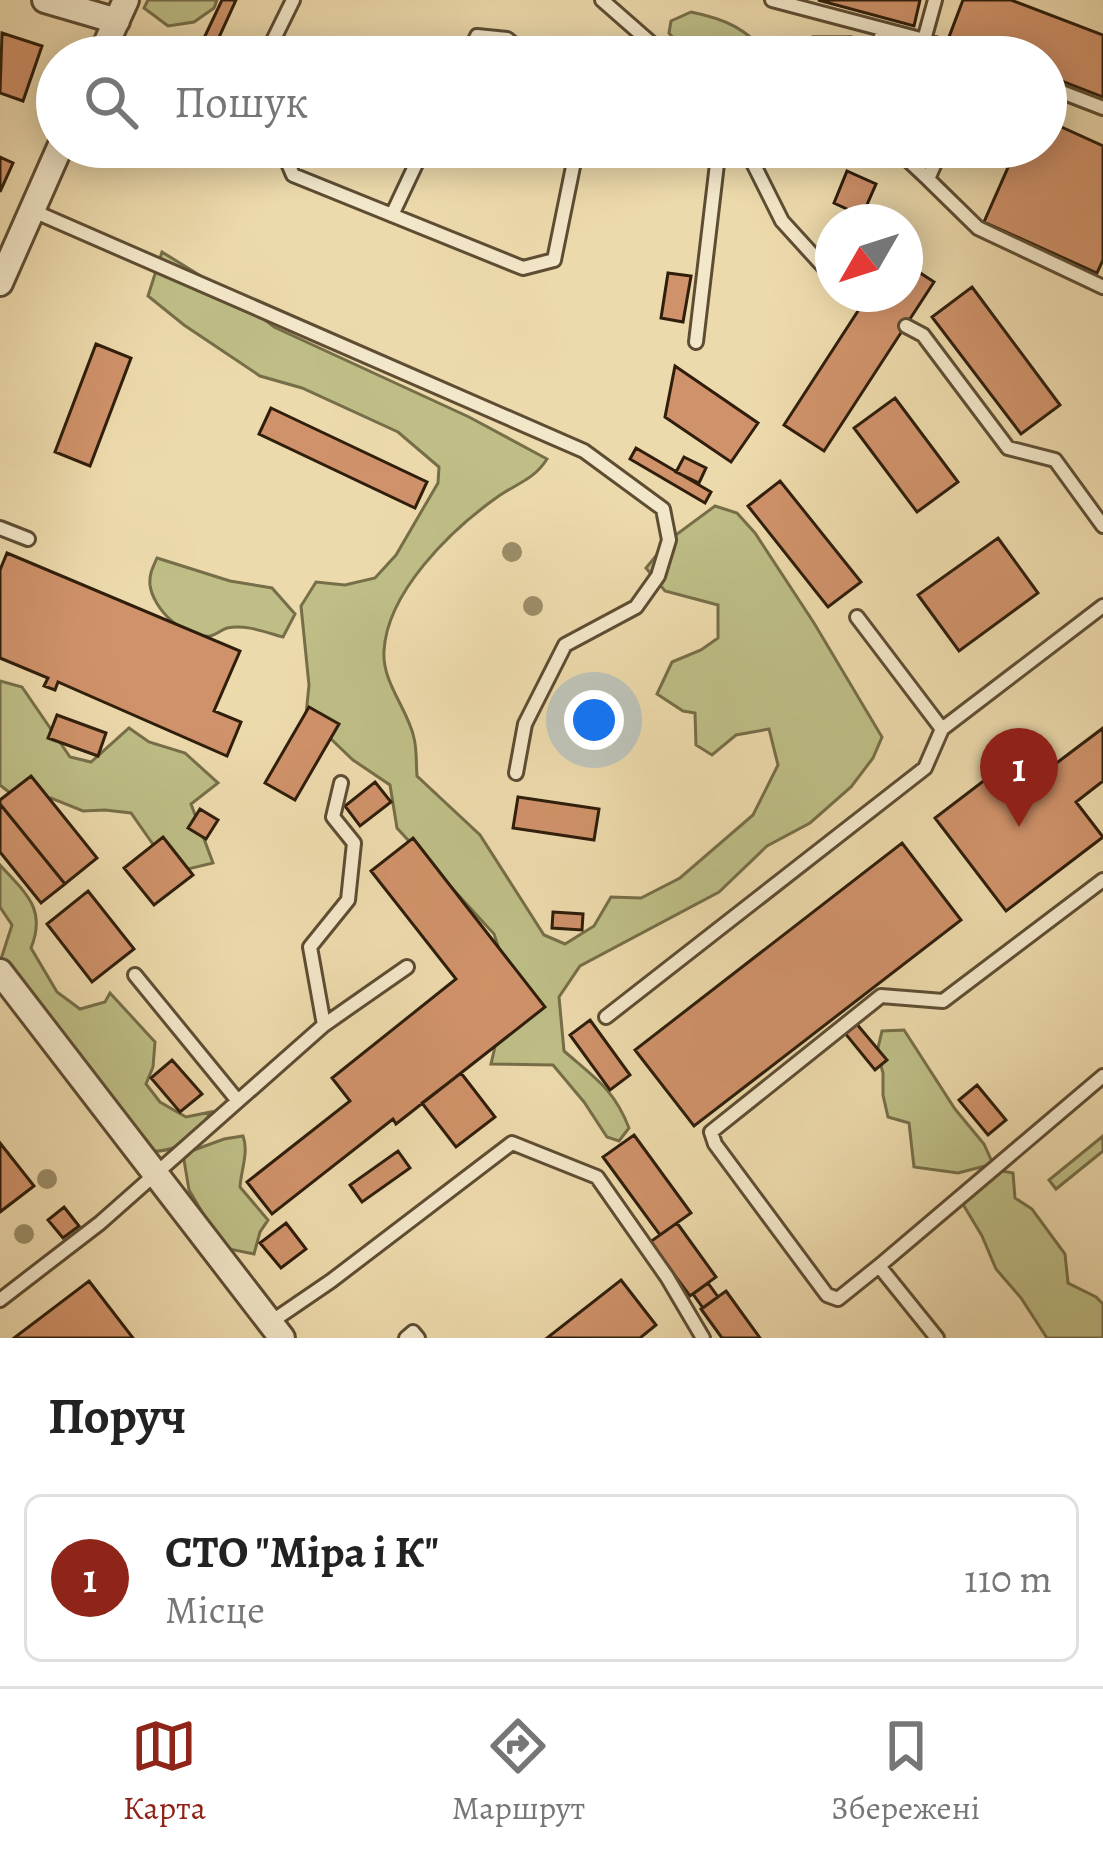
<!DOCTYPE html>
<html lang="uk">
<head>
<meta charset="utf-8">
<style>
  body { margin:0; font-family:Alegreya,serif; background:#f6f6f6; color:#222 }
  .compass { position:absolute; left:815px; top:204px; width:108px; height:108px; border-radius:50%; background:#fff; box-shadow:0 6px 30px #0003; rotate:231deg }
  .you { position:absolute; left:594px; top:720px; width:42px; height:42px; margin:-30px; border:9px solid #fff; border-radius:50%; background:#1a73e8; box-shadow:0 0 0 18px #1a73e833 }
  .badge { display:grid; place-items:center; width:78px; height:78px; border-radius:50%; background:#8f2418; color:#fff; font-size:39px; font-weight:700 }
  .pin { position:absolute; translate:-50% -99px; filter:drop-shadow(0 3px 6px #0008) }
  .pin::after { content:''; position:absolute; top:63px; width:42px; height:36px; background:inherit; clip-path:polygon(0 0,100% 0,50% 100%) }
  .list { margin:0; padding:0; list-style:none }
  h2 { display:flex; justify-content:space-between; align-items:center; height:156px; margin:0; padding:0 48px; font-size:51px }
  h2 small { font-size:39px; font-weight:400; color:#767676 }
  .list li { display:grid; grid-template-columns:78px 1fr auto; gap:36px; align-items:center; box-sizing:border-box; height:168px; margin:0 24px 24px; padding:0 24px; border:3px solid #e0e0e0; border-radius:18px }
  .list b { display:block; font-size:45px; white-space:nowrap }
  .list p { margin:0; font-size:39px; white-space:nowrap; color:#767676 }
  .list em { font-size:39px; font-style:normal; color:#767676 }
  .icon { flex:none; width:66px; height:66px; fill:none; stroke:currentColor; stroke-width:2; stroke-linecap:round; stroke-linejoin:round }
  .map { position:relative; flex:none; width:1103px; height:1338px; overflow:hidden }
  .search { position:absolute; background:#fff; box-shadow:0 6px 30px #0003; left:36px; right:36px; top:36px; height:132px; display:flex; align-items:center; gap:30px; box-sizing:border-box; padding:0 42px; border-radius:66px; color:#767676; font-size:45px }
  .sheet { height:348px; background:#fff }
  nav { display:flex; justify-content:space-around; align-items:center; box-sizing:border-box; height:168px; border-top:3px solid #e0e0e0; background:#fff; font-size:33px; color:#767676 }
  nav a { display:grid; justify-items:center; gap:6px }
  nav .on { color:#8f2418 }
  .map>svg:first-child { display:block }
  .green { fill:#bebe86; stroke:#766e48; stroke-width:3 }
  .building { fill:#d0926a; stroke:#2e1e0b; stroke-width:3 }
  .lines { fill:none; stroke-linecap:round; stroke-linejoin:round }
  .lane-casing { stroke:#5e4d33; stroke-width:18 }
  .street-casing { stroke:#5e4d33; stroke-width:30 }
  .lane { stroke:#f3e7c9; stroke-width:12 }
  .street { stroke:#f3e7c9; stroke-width:24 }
  .tree { fill:#9c8d68 }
</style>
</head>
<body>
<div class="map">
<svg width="1103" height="1338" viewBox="0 0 1103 1338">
  <rect width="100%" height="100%" fill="#eddaac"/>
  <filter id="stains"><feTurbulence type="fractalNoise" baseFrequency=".00167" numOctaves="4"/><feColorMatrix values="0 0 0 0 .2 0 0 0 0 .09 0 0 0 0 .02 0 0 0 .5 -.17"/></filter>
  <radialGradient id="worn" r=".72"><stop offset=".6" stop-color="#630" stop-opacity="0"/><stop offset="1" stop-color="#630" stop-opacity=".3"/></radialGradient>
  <path class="green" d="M148,0H217L214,8L194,22L168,26L144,8Z
    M691,12C726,19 747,29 770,57H712L706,53L687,56L669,33L671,21Z
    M825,147H872L876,157L871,164L851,165Z
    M162,252L238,299L274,327L469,417L547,459C534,480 515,484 496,498C451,530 387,592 384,651C382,683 408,709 414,738C417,750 416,763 417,776L480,835L544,935L565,944L594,926L611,897L641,898L680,878L753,815L778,765L769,729L736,735L712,755L696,745L695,713L683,711L657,694L672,662L701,650L718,638V605L665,591L646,568L669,540L715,506L737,513L755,533L814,623L882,737L873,758L851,787L810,823L767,846L719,892L580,966L559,997L564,1051C595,1078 614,1089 629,1128L619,1141L607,1137L584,1102L553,1065L491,1064L497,1038L505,967L494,934L397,828L390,785L353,760L306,715L309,685L301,606L316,582L345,585L375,578L396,555L438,483L439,467L398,432L302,388L260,376L184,325L148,296Z
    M157,558L230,581L272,588L295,614L283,637C265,632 245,624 227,628C221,630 216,635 210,636C184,639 153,609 150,585C149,574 153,567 157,558Z
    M0,681L22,687L70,757L91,762L129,728L149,742L185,753L218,783L191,804L213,863L184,870L157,850L131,813L105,810L83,811L51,798L24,804L0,785Z
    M0,865C25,893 47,908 31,948L57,992L80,1009L105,1002L110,993L155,1042L153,1067L146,1084L160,1102L186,1117L211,1112C193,1142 181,1151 146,1152L70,1053L61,1031L33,1007L10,979L1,959L12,925L0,907Z
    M904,1030L955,1109L984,1144L993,1164L958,1173L914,1167L909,1123L888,1117L883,1095V1073L877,1052L882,1031Z
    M243,1136C249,1152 241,1170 240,1187L268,1220L260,1232L254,1254L229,1249L208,1222L189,1190L183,1154L224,1139Z
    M1103,1136V1151L1056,1189L1049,1180Z
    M1002,1171L1013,1173L1015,1198L1032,1209L1065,1254L1068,1283L1096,1297L1103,1304V1338H1047L1021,1298L996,1269L982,1236L961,1201L977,1186Z"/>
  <path class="building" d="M222,0H236L210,57H195Z
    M818,0H920L914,26Z
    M963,0H1011L1103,35V97L1046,75V57H1000L949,37Z
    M2,33L42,46L23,101L0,93Z
    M813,37H851V57H813Z
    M1046,120L1103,146V260L1097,273L984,222L1017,147H1046Z
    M613,147H629L626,166L610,163Z
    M0,157L13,163L0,192Z
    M847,171L876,184L862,216L834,203Z
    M905,263L934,282L824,451L784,425L869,294H905Z
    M668,273L691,276L683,322L661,318Z
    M972,287L1060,405L1021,434L932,317Z
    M96,344L131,358L90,466L55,452Z
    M675,366L758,423L731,462L665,417Z
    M895,398L958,482L917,512L854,428Z
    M271,408L427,482L415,508L259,434Z
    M636,448L711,492L705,503L630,459Z
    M684,457L706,468L699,483L676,472Z
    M780,481L861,582L828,607L748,506Z
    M998,538L1038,593L959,651L918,595Z
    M7,553L240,651L214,711L241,722L227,756L58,682L55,690L44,686L48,678L0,658V570Z
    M309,707L339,724L295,800L265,783Z
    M57,715L106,733L98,756L48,738Z
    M1103,728V781L1076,802L1103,837L1006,911L935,818L1032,744L1050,768Z
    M31,776L97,858L65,884L0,804V800Z
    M375,782L391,802L360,826L345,806Z
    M518,797L599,809L594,840L513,828Z
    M0,804L65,884L41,903L0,852Z
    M200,809L218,820L206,839L188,828Z
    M163,837L193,875L154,905L124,868Z
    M413,838L545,1007L396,1124L393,1119L272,1214L247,1182L350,1101L332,1078L456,979L371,871Z
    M902,843L961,920L694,1126L635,1050Z
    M88,891L134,949L92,982L47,924Z
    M553,912L583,914L582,930L552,928Z
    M590,1020L630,1075L610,1090L570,1035Z
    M855,1022L887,1060L875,1070L844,1032Z
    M172,1060L202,1094L180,1112L151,1078Z
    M461,1073L495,1117L456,1147L422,1103Z
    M977,1085L1006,1120L988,1135L959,1100Z
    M634,1135L691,1213L660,1235L603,1157Z
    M0,1143L34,1186L0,1212Z
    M398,1151L410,1168L362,1202L350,1185Z
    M64,1207L79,1226L63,1238L48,1220Z
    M286,1223L306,1249L281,1268L260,1243Z
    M677,1223L716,1277L690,1296L650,1242Z
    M621,1280L656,1325L640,1338H547Z
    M89,1281L133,1338H14Z
    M708,1283L718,1297L703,1308L693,1294Z
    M726,1291L760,1338H722L701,1309Z"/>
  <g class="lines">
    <g class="lane-casing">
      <path id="lane" d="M602,0L667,57
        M772,0L924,40L935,0
        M924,40L969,57
        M265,57L293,0
        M467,57L477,36L507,39L529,57
        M878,57L882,29
        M1046,86L1103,108
        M281,147L293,175L523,268L554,260L577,147
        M745,147L782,221L833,277
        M894,147L928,179L942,147
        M928,179L978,228L1103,287
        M31,210L584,451L663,509L669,540L658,576L636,607L565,645L525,724L516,773
        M392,215L424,147
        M856,294L866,300
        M906,326L923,335L1008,448L1055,460L1103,526
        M696,342L719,147
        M0,528L28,539
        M857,617L942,729L1103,606
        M135,975L238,1101
        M606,1017L925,768L942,729
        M324,1025L407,967
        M879,1266L838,1299L827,1295L715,1144L711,1132L881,996L943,1001L1103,880
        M0,1300L100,1223L324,1025L310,947L348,900L354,843L333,817L341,783
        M271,1322L331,1281L512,1143L597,1177L667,1277L703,1338
        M406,1338L413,1332L418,1338
        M937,1338L879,1266L1103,1076"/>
    </g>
    <g class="street-casing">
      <path id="street" d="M45,0L117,21
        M100,57L126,0
        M0,283L60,147
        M0,972L282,1338"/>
    </g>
    <use href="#lane" class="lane"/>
    <use href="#street" class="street"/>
  </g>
  <g class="tree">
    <circle cx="512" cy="552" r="10"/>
    <circle cx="533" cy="606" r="10"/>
    <circle cx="47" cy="1179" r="10"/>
    <circle cx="24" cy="1234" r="10"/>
  </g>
  <rect width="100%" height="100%" filter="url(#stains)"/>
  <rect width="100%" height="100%" fill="url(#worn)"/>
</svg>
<svg class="compass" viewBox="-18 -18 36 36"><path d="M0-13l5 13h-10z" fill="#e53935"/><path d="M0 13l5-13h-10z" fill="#767676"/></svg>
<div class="you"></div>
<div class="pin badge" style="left:1019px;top:827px">1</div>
<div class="search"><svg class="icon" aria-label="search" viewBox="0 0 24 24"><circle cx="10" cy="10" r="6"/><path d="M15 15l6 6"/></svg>Пошук</div>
</div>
<section class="sheet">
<h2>Поруч<small></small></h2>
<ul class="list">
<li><span class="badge">1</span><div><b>СТО &quot;Міра і К&quot;</b><p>Місце</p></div><em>110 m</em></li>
</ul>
</section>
<nav>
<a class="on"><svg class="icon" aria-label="map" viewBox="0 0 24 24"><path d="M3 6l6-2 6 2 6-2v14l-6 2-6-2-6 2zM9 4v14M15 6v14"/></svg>Карта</a>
<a><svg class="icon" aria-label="directions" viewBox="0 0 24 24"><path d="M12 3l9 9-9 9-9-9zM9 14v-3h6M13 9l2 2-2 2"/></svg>Маршрут</a>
<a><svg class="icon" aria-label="saved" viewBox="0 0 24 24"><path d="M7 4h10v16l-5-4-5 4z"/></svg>Збережені</a>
</nav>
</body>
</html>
